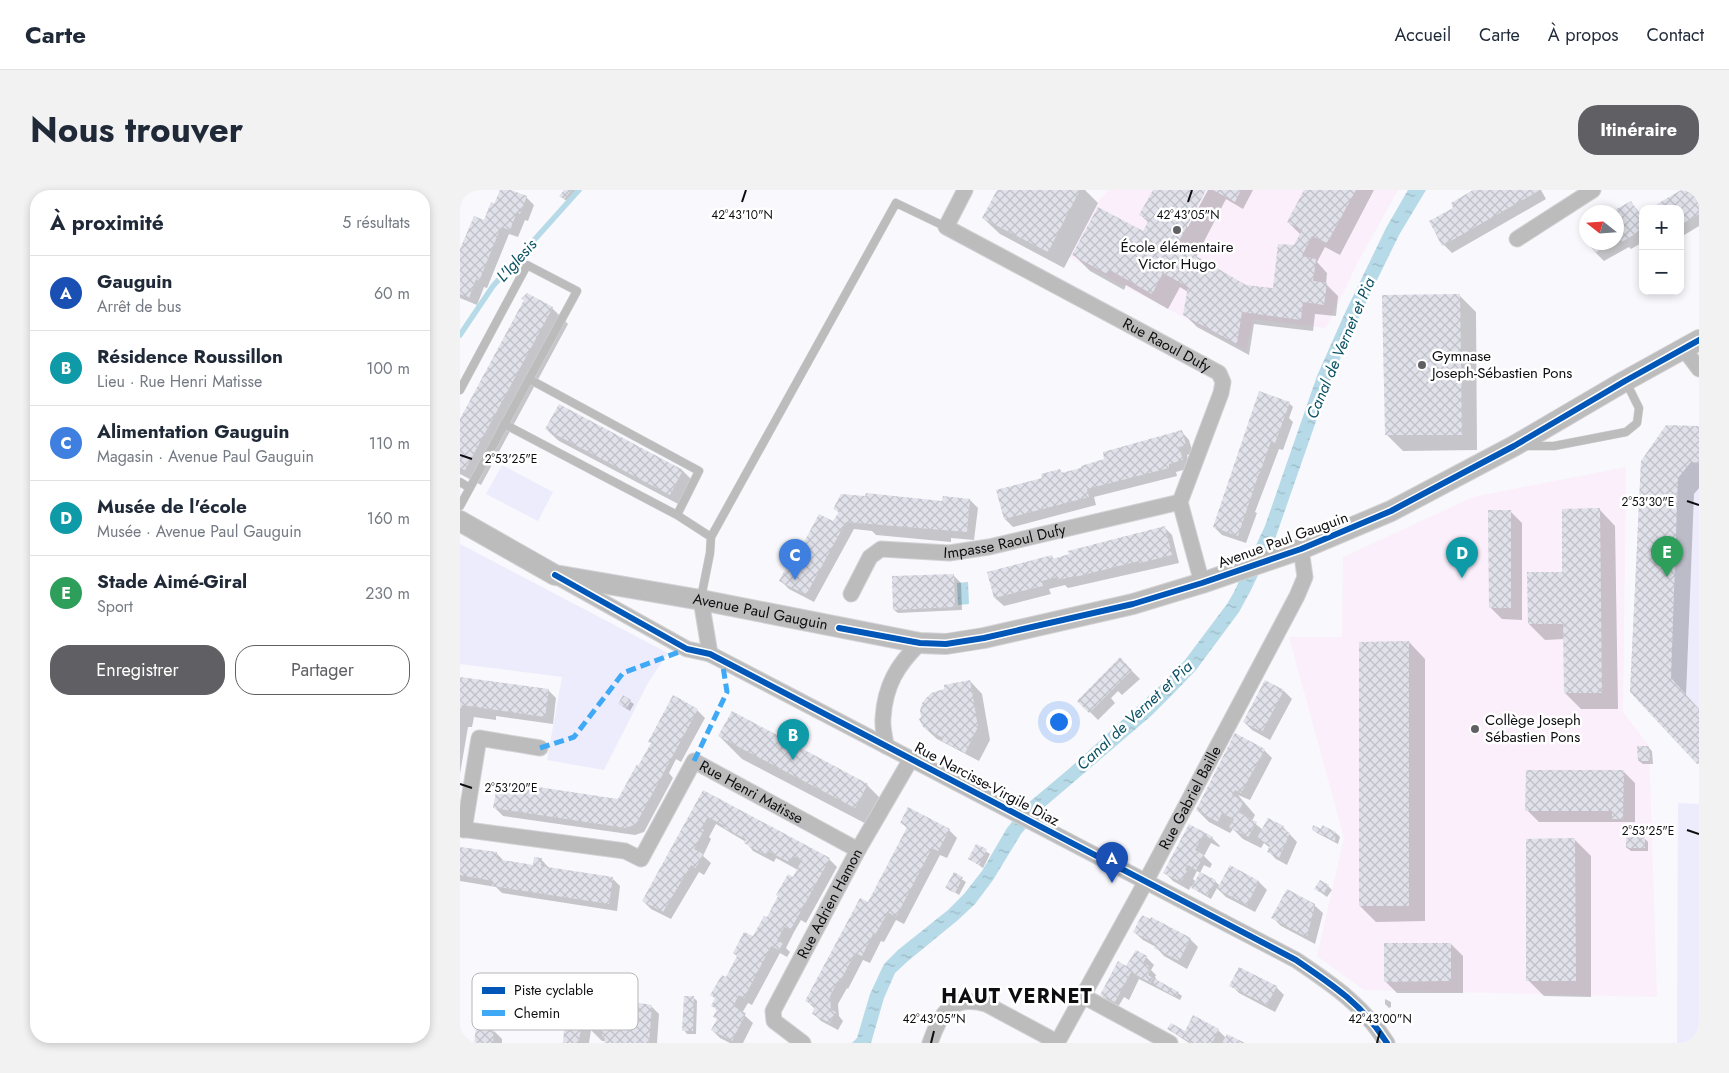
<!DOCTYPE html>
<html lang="fr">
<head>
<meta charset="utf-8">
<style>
  body { margin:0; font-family:Jost,sans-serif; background:#f2f2f3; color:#1f2937 }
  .controls { position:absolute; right:15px; top:15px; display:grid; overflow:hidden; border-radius:10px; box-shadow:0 2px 8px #0003 }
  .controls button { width:45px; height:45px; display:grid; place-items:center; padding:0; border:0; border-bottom:1px solid #e0e1e3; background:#fff; color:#1f2937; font:25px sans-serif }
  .compass { position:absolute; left:1119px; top:15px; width:45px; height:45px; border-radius:50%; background:#fff; box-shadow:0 2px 8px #0003; rotate:287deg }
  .you { position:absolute; left:598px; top:531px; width:18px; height:18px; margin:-12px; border:4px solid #fff; border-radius:50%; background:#1a73e8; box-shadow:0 0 0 8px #1a73e833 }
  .badge { display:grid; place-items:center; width:32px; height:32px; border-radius:50%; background:#605f63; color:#fff; font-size:16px; font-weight:700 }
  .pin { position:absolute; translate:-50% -41px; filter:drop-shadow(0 1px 2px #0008) }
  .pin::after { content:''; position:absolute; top:26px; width:18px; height:15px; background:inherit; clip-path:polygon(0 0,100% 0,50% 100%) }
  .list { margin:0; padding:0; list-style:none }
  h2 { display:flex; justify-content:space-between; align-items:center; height:65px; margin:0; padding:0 20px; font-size:21px }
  h2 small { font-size:16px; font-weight:400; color:#747a83 }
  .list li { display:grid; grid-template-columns:32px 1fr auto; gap:15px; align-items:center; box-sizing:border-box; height:75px; padding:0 20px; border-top:1px solid #e0e1e3 }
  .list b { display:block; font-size:19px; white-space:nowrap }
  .list p { margin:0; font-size:16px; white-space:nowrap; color:#747a83 }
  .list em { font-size:16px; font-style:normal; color:#747a83 }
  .actions { display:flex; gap:10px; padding:15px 20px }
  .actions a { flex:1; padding:11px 0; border:1px solid #605f63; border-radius:20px; text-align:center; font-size:18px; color:#605f63 }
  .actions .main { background:#605f63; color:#fff }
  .map { position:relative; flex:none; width:1239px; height:853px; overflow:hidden; border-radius:20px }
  header { display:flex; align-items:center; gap:30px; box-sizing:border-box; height:70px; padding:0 25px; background:#fff; border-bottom:1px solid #e0e1e3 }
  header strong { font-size:24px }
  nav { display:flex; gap:28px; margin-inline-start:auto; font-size:18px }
  .intro { display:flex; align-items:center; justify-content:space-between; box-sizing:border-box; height:120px; padding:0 30px }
  h1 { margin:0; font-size:35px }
  .button { padding:12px 22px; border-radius:20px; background:#605f63; color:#fff; font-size:18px; font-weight:700 }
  main { display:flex; gap:30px; padding:0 30px }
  aside { flex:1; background:#fff; border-radius:20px; box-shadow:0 2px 8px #0003 }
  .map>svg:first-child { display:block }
  .education { fill:#faeffa }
  .green { fill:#ececfc }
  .water { fill:url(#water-ripples) }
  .shadow { fill:#0003 }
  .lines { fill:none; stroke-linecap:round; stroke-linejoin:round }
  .stream { stroke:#b6dae7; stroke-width:5.5 }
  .building { fill:url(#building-cross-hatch) }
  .lane-casing { stroke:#d3d3d6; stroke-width:9 }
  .street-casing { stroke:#d3d3d6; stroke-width:17 }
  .secondary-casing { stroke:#d3d3d6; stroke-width:22 }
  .lane { stroke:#bcbcbc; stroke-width:8 }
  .street { stroke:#bcbcbc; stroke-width:15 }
  .secondary { stroke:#bcbcbc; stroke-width:20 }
  .quiet { stroke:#3fa9f5; stroke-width:5; stroke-dasharray:10 5; stroke-linecap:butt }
  .cycleway-casing { stroke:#fff; stroke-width:9 }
  .cycleway { stroke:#0057b8; stroke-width:6 }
  .ticks { fill:none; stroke:#0e0d10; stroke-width:2 }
  .poi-dot { fill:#605f63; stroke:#fff; stroke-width:2 }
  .labels { text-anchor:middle; stroke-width:5; stroke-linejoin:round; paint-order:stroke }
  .poi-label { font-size:15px; fill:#0e0d10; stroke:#fff; text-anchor:start }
  .street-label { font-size:15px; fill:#0e0d10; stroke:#fff }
  .water-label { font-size:16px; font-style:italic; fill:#095163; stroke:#fff }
  .district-label { font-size:20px; font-weight:bold; letter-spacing:1px; fill:#0e0d10; stroke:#fff }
  .key { fill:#fff; stroke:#b7b6b7; stroke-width:1 }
  .key-label { font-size:14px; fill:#0e0d10 }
  .ticks-label { font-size:12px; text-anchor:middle; fill:#0e0d10; stroke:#fff; stroke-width:5; stroke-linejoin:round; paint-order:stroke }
</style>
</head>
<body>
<header>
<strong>Carte</strong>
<nav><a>Accueil</a><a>Carte</a><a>À propos</a><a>Contact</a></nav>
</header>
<div class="intro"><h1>Nous trouver</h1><a class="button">Itinéraire</a></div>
<main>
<aside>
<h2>À proximité<small>5 résultats</small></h2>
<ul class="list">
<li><span class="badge" style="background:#1a4fb4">A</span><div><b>Gauguin</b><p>Arrêt de bus</p></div><em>60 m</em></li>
<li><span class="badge" style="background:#0f9aa8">B</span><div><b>Résidence Roussillon</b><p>Lieu · Rue Henri Matisse</p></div><em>100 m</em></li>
<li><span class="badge" style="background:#3f7fe0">C</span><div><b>Alimentation Gauguin</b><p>Magasin · Avenue Paul Gauguin</p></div><em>110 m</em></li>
<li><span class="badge" style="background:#0f9aa8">D</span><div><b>Musée de l'école</b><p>Musée · Avenue Paul Gauguin</p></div><em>160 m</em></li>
<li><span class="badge" style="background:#2e9e5b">E</span><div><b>Stade Aimé-Giral</b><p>Sport</p></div><em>230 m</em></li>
</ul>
<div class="actions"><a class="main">Enregistrer</a><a>Partager</a></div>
</aside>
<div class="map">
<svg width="1239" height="853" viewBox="0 0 1239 853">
  <defs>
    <pattern id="water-ripples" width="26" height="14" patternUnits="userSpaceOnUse" patternTransform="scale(1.25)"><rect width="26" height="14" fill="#b6dae7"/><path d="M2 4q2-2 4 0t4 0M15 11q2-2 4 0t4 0" fill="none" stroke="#9bbac5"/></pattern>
    <pattern id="building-cross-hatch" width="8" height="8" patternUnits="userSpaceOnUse" patternTransform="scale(1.25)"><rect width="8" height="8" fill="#e1e1eb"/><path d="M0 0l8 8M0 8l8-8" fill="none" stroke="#c0c0c8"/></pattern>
  </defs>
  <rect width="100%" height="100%" fill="#f8f8fd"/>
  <path class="education" d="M648,0H938L898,72L866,138L793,129L786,160L609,67L638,12Z
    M1166,277L1163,522L1189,556L1197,807L904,800L857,766L884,648L829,447H882L883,367L1013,307Z"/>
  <path class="green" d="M1239,236V574H1237L1170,502L1181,271Z
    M42,275L93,302L78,331L26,304Z
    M0,354L208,463L188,493L144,580L87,570L102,487L0,474Z
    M1218,613L1239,614V853H1217Z"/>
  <path class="water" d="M948,0H966L939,45L897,131L870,191L815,349L791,400L779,422L736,480L714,503L691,526L581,620L561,644L533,690L515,714L498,730L448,771L435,783L424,808L411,853H392L397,848L410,804L424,774L438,760L488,720L504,704L522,681L547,638L567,614L611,577L703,493L725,470L767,414L774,402L805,336L857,186L884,125L926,38Z
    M508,392L509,414L498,415L497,393Z"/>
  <path class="shadow" d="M41,0H48L66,7L74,15L68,31L65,30L58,47L49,44L27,98L24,97L17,115L0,108V64L35,15Z
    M106,0H118L108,12L100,6Z
    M538,0H625L638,13L604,78L540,44L523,28Z
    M694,0H745L726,36L728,37L748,0H793L783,19L766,9L736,67L785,96L814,99L840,44L828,32L845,0H914L880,65L865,57L857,72L867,83L866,94L878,106L876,126L855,124L853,141L794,134L789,165L737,137L725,125L728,102L720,97L708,119L666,95L664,100L630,81L614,65L684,43L689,33L681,25Z
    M1015,0H1081L1086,9L992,63L984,55L971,32L995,18Z
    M1224,0H1239V36L1221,47L1220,19Z
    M1171,12L1183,27V52L1171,59L1169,57L1144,71L1136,63L1130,52H1156V22H1154Z
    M1126,38V47L1123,40Z
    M1000,106L1016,122L1017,260L943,261L927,245Z
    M92,118L108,134L21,295L0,284V232Z
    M829,213L833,217L829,228L833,232L823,260L819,259L795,322L797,323L786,353L762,345L754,337Z
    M99,216L223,281L235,293L222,316L99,251L86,239Z
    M1239,237V298L1234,304L1226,506L1239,520V574L1171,502L1183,271Z
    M721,241L729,250L733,263L727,265L730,278L716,282L717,286L634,307L636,315L553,337L545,329L538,301L583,289L600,280L603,284L646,270Z
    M510,310L518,318L514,350L491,348V352L416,345L412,341L394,339L354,412L329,399L321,391L335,371L374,333L379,323L375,318Z
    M1139,319L1155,336L1158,519H1121L1105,503L1104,449L1085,450L1069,434L1103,383Z
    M1050,321L1062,333V430L1042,429L1030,417Z
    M704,337L712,345L719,373L608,398L605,395L589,399L591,404L544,416L535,408L529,383L592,367L595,370Z
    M493,385L501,393L502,420L438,423L434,420Z
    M949,452L965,469V731L916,732L900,716Z
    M660,469L680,489L662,505L658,501L651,508L655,513L638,530L619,511Z
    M0,488L88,500L96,508L93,534L36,526V530L14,527L12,537H8L0,584Z
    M510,491L522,504L530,550L519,571L477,549L464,537L463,513L466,508L472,504Z
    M806,492L824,501L832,509L810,550L792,540L784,532Z
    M163,507L174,514L170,521L159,514Z
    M237,520L245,528L221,572L216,569L209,583L213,588L184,642L175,645L43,626L35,618L159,611Z
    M259,546L407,595L430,618L418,640L282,569Z
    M1188,557L1192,561L1193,574H1183L1179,571Z
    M804,560L812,568L790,610L778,605L795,625L792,631L803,640L823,637L837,652L827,675L816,669L808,661L810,658L804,653L801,658L783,649L773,639L770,643L749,632L737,620Z
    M1163,581L1175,593V632H1079L1067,620Z
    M243,602L369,669L377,677L346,733L341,730L334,742L326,758L330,762L327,767L320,763L292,815L288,813L282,823L293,833L283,853H270L260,848L252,840L258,830V821L253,816L256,809L252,805L267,788L308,728L338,680L316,668L314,672L293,661L286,652L256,634L249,647L251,649L243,666L251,673L244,685L239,682L211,729L191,719L183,711Z
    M442,633L489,640L497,648L487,668L480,665L444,734L436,730L424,752L421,751L410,773L403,770L388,799L387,798L378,814L379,826L383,831L378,840L361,831L353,823L355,819L347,811L408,714L448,639Z
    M729,635L752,648L760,656L759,657L751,653L744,666L752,674L750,678L744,675L740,683L737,681L733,689L736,692L755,691L760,696L770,677L799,692L807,700L795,722L766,707L757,698L751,709L737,701L731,696L729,700L713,691L705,683Z
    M853,640L876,643L880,647L878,654L857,643Z
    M1184,648L1188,652V661H1171L1167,658Z
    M1115,650L1131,666V807L1084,806L1068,790Z
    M517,656L530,664L523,678L510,669Z
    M0,658L37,664L45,672L74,676L81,669L89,678L152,688L160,696L157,721L42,703L36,697L0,691Z
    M494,684L506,692L499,705L487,697Z
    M868,696L872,700L867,707L856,699Z
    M854,715L863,723L855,754L821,736L813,728Z
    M674,742L730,749L738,757L727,779L704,766L696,757L683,750Z
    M991,754L1003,766V803H937L925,791Z
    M686,767L694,775L691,780L696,785L695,787L697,790V792L718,803L722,806L720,810L679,789L669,810L664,807L658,817L650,813L642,805L667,777Z
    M771,795L816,797L824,805L815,822L779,803Z
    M129,806L134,812L191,816L199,824L197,853H145V851H142L131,840L129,853H105Z
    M233,807L237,811L236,844H227L224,840Z
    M925,809L931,812V817L929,818L925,814Z
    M708,839L724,842L758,840L766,848L782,853H729Z
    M34,841L42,849V853H16Z"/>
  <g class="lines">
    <path class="stream" d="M0,145L33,96L119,0"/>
  </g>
  <path class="building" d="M40,0H51L67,6L60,24L57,22L50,40L41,37L19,91L16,89L9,108L0,104V59L14,26L24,30L31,12L34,14Z
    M104,0H112L104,9L99,6Z
    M537,0H620L588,62L522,28Z
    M693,0H746L717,55L786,95L813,98L818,54L834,55L842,40L827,32L844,0H896L867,53L852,46L842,66L856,69L853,91L867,93L864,115L843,112L841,130L782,122L777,154L723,125L728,97L703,83L692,104L650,80L647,84L612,65L638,17L683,41L689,30L679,25Z
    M753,0H781L775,12Z
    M1013,0H1080L982,56L969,31L993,18L991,13Z
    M1221,0H1239V24L1220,35V19H1200L1197,14Z
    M1171,11L1183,31V39L1162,52L1161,49L1156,51V22H1151Z
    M1128,52H1155L1135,63Z
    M67,103L93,117L5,280L0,278V229L64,110L61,109Z
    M1000,104L1002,245H925L922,105Z
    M799,201L830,212L815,253L811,251L800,283H799L778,346L753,337Z
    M99,214L223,280L210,305L85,239Z
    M1206,235L1239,236V273L1231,272L1218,288L1211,488L1239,519V574H1237L1170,502L1181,271Z
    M722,240L726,255L719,257L723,270L709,274V278L627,299L629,307L544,329L536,300L582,288L581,284L600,279L601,283L621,278V276L644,269L643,262Z
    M406,303L482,311L483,306L510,309L507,342L386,332L346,405L319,391L332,367L335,369L359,324L373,331L379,322L373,319L381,304L405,306Z
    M1140,318L1142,503H1104L1103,434H1068L1067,382H1102V319Z
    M1028,320H1051V418H1029Z
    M705,336L712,365L680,373L679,371L615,387V386L598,390L597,387L582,391L583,396L534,408L527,382L592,365L593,369L609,364L608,361Z
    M494,384L495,417L433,420L432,386Z
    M949,451V716H899V452Z
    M660,467L672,480L629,523L617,511Z
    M0,487L89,499L85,527L2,515L0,523Z
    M510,490L518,537L505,563L482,551L483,548L463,537L459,529L461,527L460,521L462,513L471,503L484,499V495Z
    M805,490L824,500L802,542L783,532Z
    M163,505L171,510L167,518L158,514Z
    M213,505L238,519L176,634L166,638L33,618L38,591L158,609L177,574L178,576L191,553L188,552Z
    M272,521L408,594L395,618L258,546Z
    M775,543L805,559L781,603L775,600L772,605L784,611L778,622L797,632L788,647L769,637L774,629L762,623L758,632L736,620Z
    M1177,556H1189L1190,571H1178Z
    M1066,580H1164L1163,629H1152V621H1065Z
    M243,600L370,668L331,739L324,737L317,751L323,753L319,760L311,756L284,808L279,805L273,816L286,823L272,851L251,840L257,829L253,827L257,819L251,816L255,808L250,805L262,785L266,787L277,766L273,763L284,742L293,746L304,726L307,727L318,706L316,705L328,684L333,687L342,670L333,666L329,672L308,661L305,665L284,653L286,649L264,638L265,636L248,627L241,638L244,640L234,659L243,664L236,678L231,675L203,722L182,711Z
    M448,617L490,639L478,661L472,658L436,727L428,722L415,745L413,744L402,766L395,763L380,792L378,791L370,806L371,820L376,822L370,833L352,824L355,816L345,811L400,708L408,712L444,643L447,637L440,633Z
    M808,628L824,636L822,639L830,643L819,668L807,662L810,655L797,648Z
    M729,634L753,647L751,650L743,645L735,660L744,665L736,680L728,675L725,680L727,681L721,692L703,683Z
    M853,635L861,639L862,635L876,642L875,651L852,640Z
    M1166,647H1185V658H1166Z
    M1115,648L1116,791H1066V649Z
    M516,654L527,659L519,675L508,669Z
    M0,657L37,662V669L73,675L74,667L82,668L81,676L153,687L149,714L32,696L33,691L0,685Z
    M770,675L799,691L787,715L757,699Z
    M494,682L503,687L495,703L485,698Z
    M740,682L756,690L747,706L731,698Z
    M860,690L869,695L863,704L854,699Z
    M827,699L855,714L847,747L811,728Z
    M682,725L690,729L691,727L731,748L719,771L694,758L696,754L673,742Z
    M924,753H991V791L924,792Z
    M676,760L687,766L683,773L689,776L687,779L690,781L688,785L693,788L691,793L671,782L655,812L640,805L658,771L666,776Z
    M779,777L817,796L807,815L769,796Z
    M695,789L719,802L716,807L693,794Z
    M107,802L129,805L118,853H103Z
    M134,806L192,815L189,853H144L145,848L142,847L143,841L128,839Z
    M224,806H234L233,841H222Z
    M733,825L759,839L752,853H732L707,839L711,833L725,841Z
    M16,838L34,840L33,853H14Z
    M767,844L785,853H762Z"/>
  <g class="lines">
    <g class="lane-casing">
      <path id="lane" d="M69,189L239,281L217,325
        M0,200L67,75L117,101L0,316
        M44,234L217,325L251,347
        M1064,256H1094L1166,242L1177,233L1179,218L1166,192
        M0,292L10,298
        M241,408L250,363L251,347L436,13L486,37"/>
    </g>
    <g class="street-casing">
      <g id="street">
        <path id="s1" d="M505,0L486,37L759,183L763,192L761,203L720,312L742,393"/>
        <path d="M1057,49L1133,0"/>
        <path d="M1224,159L1239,179"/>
        <path d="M103,390L227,459L250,464L836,770C873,795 903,815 927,853"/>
        <path id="s2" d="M391,404L410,367L421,359L489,363L529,357L720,312"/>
        <path d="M241,410L250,464"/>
        <path d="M426,556C425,547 422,537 423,528C425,496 437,475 460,453"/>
        <path id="s3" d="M0,639L165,661L181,669L234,571L398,660"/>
        <path d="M4,640L19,548L80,558"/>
        <path d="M623,806L710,853"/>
        <path id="s4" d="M343,853L314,831L313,821L398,660L451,569"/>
        <path d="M470,853C480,824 491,804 526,814L597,852"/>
        <path id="s5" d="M597,853L678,706L837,406L845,387L841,359"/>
      </g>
    </g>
    <g class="secondary-casing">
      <g id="secondary">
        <path id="s6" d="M0,331L95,385L241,410L460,453L486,454L524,448L673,414L742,393L841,359L931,321L1054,256L1165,191L1239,150"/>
      </g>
    </g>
    <use href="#lane" class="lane"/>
    <use href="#street" class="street"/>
    <use href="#secondary" class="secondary"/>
    <path class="quiet" d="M80,558L114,547L163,483L227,459
      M234,571L267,502L262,470"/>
    <g class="cycleway-casing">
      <path id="cycleway" d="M95,385L227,459L250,464L836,770C873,795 903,815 927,853
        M379,438L460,453L486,454L524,448L673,414L742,393L841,359L931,321L1054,256L1165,191L1239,150"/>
    </g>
    <use href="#cycleway" class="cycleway"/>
  </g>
  <path class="ticks" d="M282,12L286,0M728,12L732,0M0,265L12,269M1227,311L1239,315M0,594L12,598M1227,640L1239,644M471,853L474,841M917,853L920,841"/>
  <g class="poi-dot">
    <circle cx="717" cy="40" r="5"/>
    <circle cx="962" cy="175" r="5"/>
    <circle cx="1015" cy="539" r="5"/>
  </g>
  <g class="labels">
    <g class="poi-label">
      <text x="717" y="62" text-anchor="middle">École élémentaire<tspan x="717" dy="17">Victor Hugo</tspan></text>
      <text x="972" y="171">Gymnase<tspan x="972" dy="17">Joseph-Sébastien Pons</tspan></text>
      <text x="1025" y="535">Collège Joseph<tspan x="1025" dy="17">Sébastien Pons</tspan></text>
    </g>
    <g class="street-label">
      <text dy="5" stroke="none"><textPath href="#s1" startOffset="292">Rue Raoul Dufy</textPath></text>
      <text dy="5" stroke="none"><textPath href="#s2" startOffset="180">Impasse Raoul Dufy</textPath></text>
      <text transform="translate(823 350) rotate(-20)" y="5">Avenue Paul Gauguin</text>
      <text dy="5" stroke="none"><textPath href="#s6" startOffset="318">Avenue Paul Gauguin</textPath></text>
      <text transform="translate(527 594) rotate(28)" y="5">Rue Narcisse-Virgile Diaz</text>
      <text dy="5" stroke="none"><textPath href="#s3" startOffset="361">Rue Henri Matisse</textPath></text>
      <text dy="5" stroke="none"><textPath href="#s5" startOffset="279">Rue Gabriel Baille</textPath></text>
      <text dy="5" stroke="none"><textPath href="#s4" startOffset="168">Rue Adrien Hamon</textPath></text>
    </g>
    <g class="water-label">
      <text transform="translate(56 70) rotate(-48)" y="6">L'Iglesis</text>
      <text transform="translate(880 158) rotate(-67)" y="6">Canal de Vernet et Pia</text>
      <text transform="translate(674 525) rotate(-43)" y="6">Canal de Vernet et Pia</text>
    </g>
    <g class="district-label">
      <text x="557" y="813">HAUT VERNET</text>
    </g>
  </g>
  <rect x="12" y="783" width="166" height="57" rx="8" class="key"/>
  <rect x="22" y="797" width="23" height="7" fill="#0057b8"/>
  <rect x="22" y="820" width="23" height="6" fill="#3fa9f5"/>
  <g class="key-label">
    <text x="54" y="805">Piste cyclable</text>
    <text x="54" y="828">Chemin</text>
  </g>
  <g class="ticks-label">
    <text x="282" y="29">42°43'10"N</text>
    <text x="728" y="29">42°43'05"N</text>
    <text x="51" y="273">2°53'25"E</text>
    <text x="1188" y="316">2°53'30"E</text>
    <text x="51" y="602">2°53'20"E</text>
    <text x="1188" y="645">2°53'25"E</text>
    <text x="474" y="833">42°43'05"N</text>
    <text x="920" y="833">42°43'00"N</text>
  </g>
</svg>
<div class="controls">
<button>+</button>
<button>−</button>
</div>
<svg class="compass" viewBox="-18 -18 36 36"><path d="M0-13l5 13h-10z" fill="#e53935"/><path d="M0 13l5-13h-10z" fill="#747a83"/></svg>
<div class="you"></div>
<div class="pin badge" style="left:652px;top:693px;background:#1a4fb4">A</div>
<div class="pin badge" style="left:333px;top:570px;background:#0f9aa8">B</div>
<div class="pin badge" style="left:335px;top:390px;background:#3f7fe0">C</div>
<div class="pin badge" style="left:1002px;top:388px;background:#0f9aa8">D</div>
<div class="pin badge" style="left:1207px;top:387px;background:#2e9e5b">E</div>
</div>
</main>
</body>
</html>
